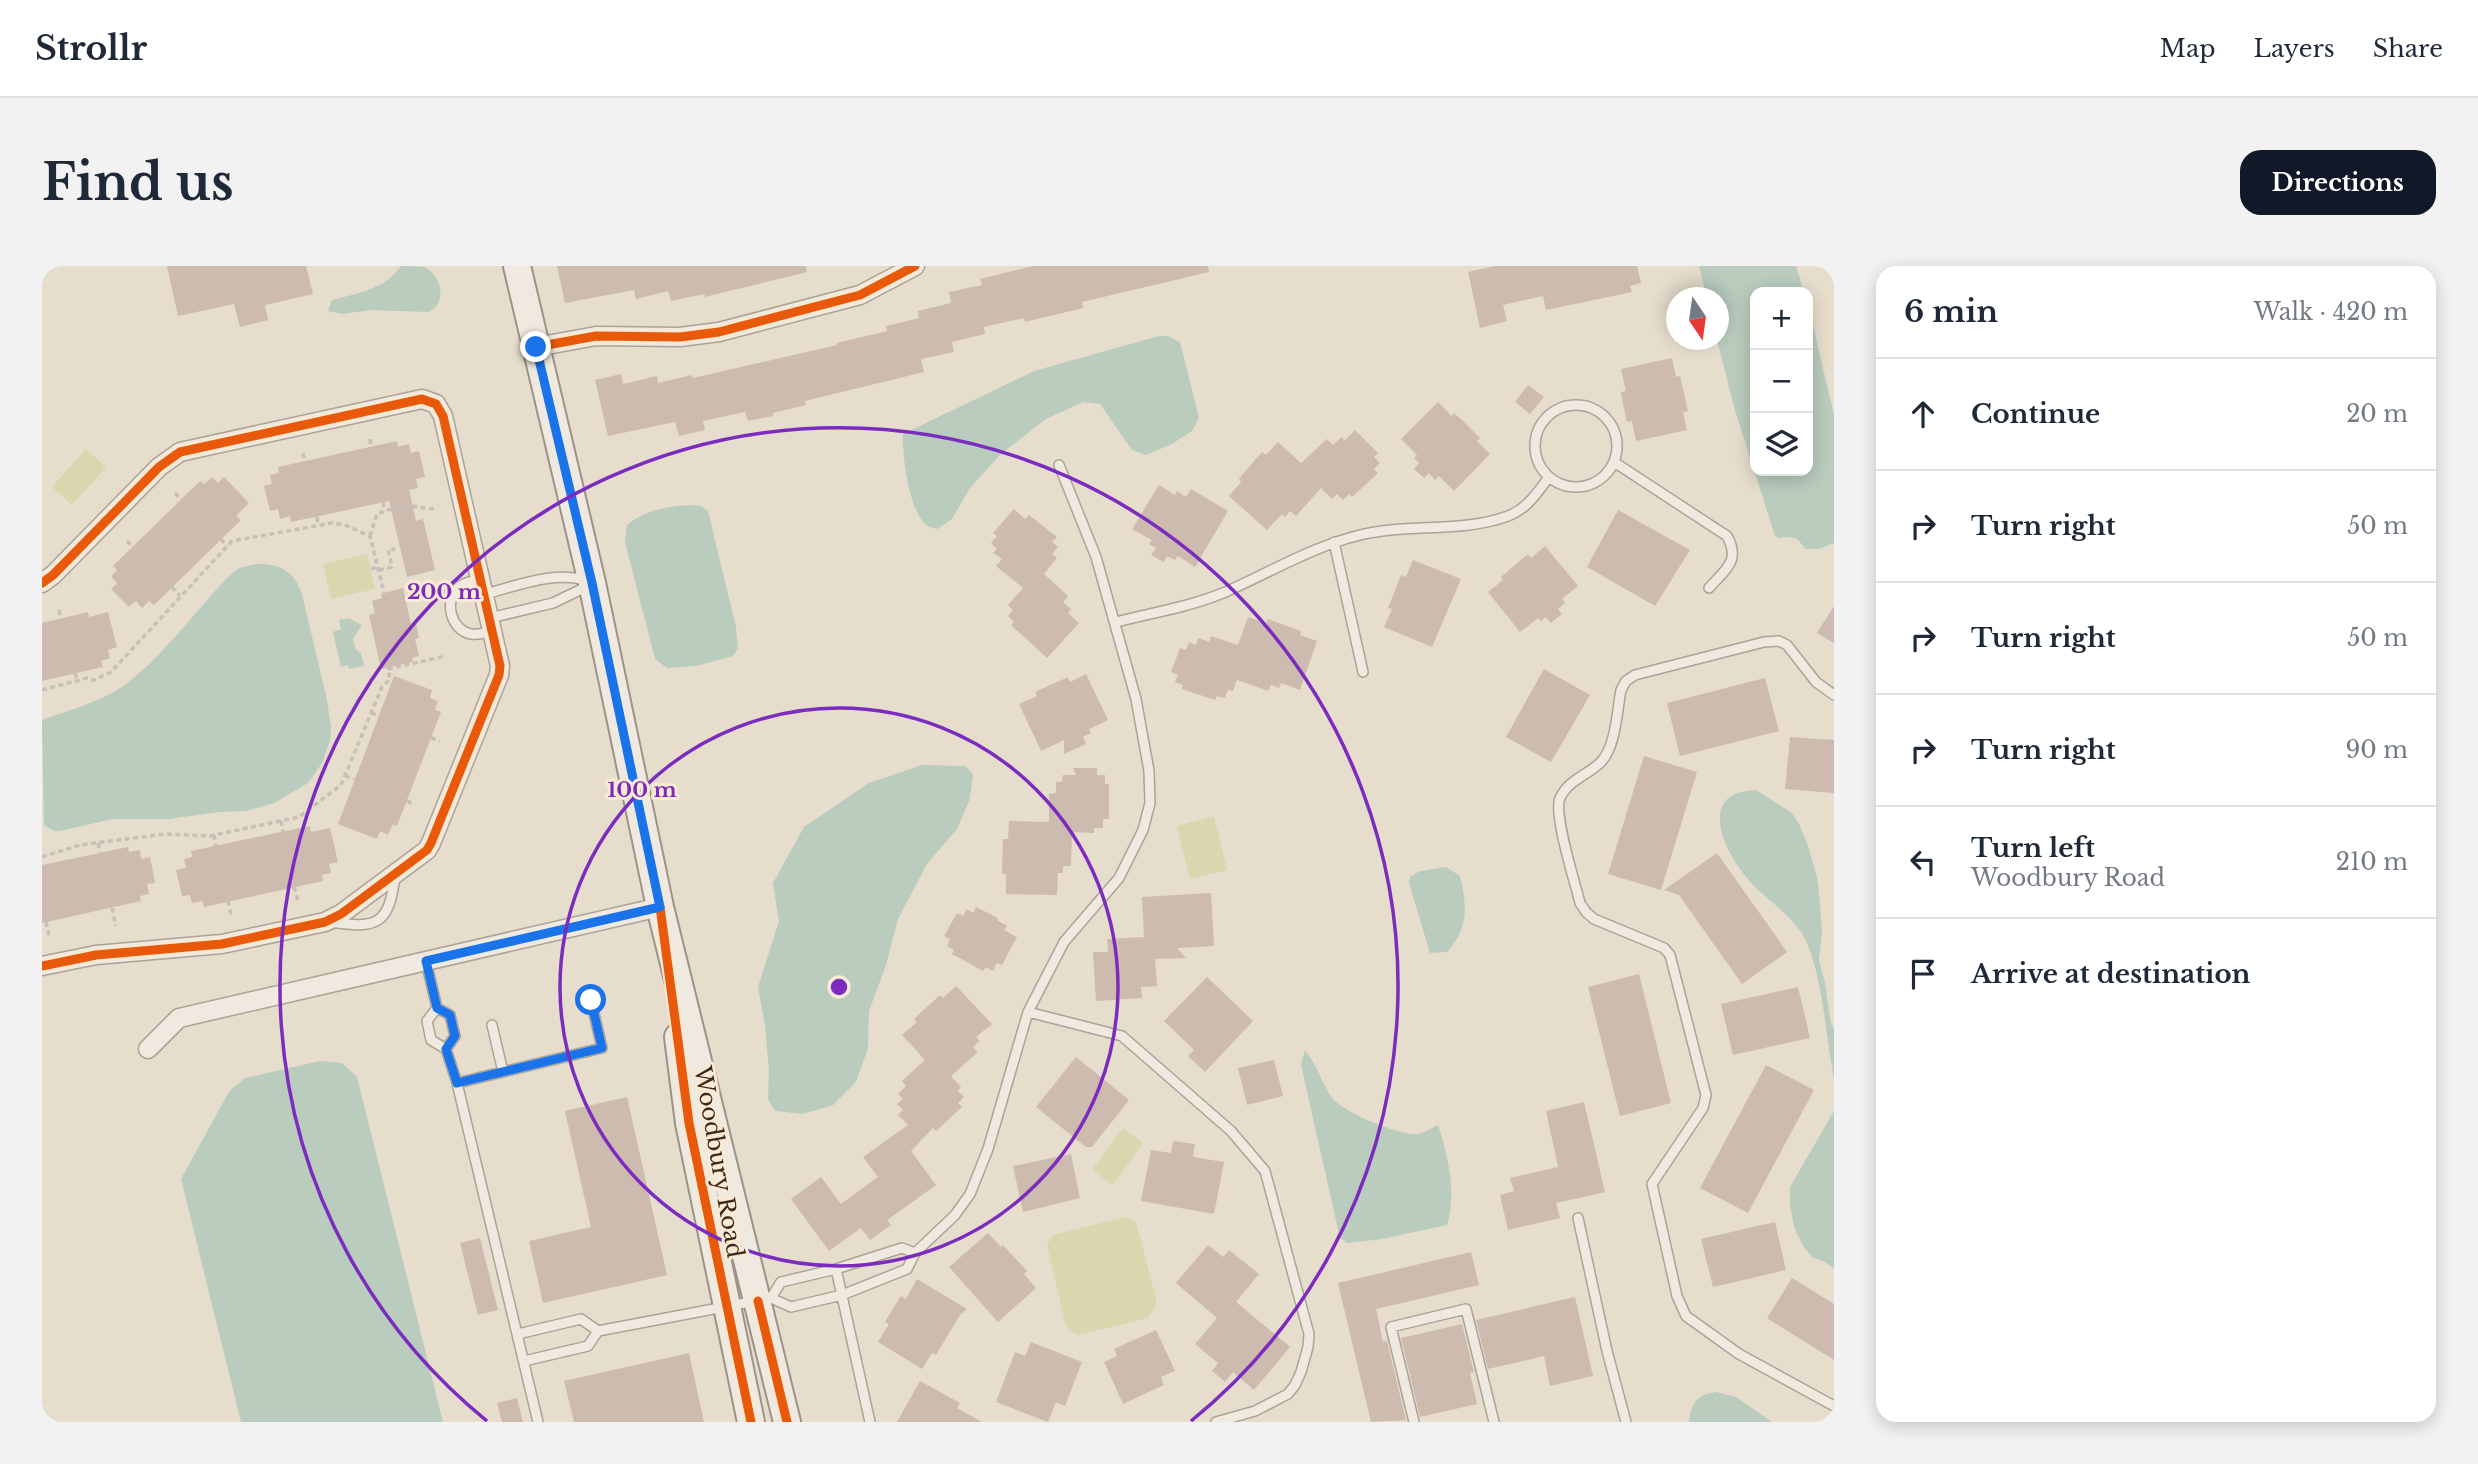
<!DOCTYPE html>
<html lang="en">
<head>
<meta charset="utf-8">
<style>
  body { margin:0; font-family:"Libre Baskerville",serif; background:#f2f2f3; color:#1f2937 }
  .controls { position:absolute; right:21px; top:21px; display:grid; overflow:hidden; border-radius:14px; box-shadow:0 4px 18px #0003 }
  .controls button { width:63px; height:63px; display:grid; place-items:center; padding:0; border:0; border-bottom:2px solid #e0e1e3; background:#fff; color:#1f2937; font:35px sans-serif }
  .compass { position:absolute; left:1624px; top:21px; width:63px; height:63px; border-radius:50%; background:#fff; box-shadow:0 4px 18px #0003; rotate:167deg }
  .stop { position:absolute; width:21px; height:21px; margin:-16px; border:5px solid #1a73e8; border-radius:50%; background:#fff }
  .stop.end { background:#1a73e8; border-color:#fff; box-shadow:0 2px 7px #0008 }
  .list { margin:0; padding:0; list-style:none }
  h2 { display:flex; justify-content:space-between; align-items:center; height:91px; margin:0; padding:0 28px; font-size:30px }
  h2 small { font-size:23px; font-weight:400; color:#747a83 }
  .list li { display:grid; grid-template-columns:46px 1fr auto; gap:21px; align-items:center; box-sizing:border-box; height:112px; padding:0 28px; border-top:2px solid #e0e1e3 }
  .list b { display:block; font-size:26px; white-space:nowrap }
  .list p { margin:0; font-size:23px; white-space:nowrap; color:#747a83 }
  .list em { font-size:23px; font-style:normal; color:#747a83 }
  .icon { flex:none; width:38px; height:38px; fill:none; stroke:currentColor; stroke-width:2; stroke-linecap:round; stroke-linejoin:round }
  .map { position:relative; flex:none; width:1792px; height:1156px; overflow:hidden; border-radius:21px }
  header { display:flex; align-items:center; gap:42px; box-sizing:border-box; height:98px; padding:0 35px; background:#fff; border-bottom:2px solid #e0e1e3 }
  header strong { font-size:33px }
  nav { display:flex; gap:38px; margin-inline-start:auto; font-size:24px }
  .intro { display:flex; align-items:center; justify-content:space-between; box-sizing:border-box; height:168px; padding:0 42px }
  h1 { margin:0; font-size:49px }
  .button { padding:18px 32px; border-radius:21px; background:#111827; color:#fff; font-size:24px; font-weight:700 }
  main { display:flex; gap:42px; padding:0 42px }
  aside { flex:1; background:#fff; border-radius:21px; box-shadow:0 4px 18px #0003 }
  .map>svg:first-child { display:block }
  .green { fill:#dad6ae }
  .water { fill:#b9ccbe }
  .building { fill:#ccbbae }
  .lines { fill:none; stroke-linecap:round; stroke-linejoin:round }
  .lane-casing { stroke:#aca296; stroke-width:12 }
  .street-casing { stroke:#aca296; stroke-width:21 }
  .secondary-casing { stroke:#9c9286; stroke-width:30 }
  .path { stroke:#c8bfb6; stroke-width:3.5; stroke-dasharray:5 3.5; stroke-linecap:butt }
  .lane { stroke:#efe9e0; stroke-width:9 }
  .street { stroke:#efe9e0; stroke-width:18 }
  .secondary { stroke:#efe9e0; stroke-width:26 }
  .cycleway-casing { stroke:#f9ead3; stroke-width:13 }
  .cycleway { stroke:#e8590c; stroke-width:9 }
  .route { stroke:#1a73e8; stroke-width:9 }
  .ring { fill:none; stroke:#7b2cbf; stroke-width:3.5 }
  .labels { text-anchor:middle; stroke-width:6; stroke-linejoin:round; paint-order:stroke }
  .street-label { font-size:23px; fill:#3d291d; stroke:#f9ead3 }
  .centre { fill:#7b2cbf; stroke:#f9ead3; stroke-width:3.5 }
  .ring-label { font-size:21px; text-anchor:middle; font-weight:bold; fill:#7b2cbf; stroke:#f9ead3; stroke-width:6; stroke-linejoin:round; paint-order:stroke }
</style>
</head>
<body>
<header>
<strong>Strollr</strong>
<nav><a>Map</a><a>Layers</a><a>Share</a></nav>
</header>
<div class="intro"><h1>Find us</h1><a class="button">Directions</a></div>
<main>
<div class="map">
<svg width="1792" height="1156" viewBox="0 0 1792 1156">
  <rect width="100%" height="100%" fill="#e7ddcd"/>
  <path class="green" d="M44,183L64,201L30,239L10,221Z
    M325,288L333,323L289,333L281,298Z
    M1172,550L1185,604L1148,613L1135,560Z
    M1081,862L1101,877L1071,919L1050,904Z
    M1084,951L1094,956L1115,1037L1106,1052L1035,1069L1024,1060L1005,979L1011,969Z"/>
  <path class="water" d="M359,0C366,0 375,0 382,1C400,9 406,38 386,46L329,44L300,48L286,45L290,34C317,27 343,23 359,0Z
    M1657,0H1754L1762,26H1713V205H1766V38L1792,149V277L1777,283H1763C1756,271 1751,270 1737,272L1733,270L1692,141L1675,74L1676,32L1665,31Z
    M1117,70H1126L1138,76L1157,152L1150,165L1130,178L1104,189L1090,184L1058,138L1041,136L1004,153L959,188L928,222L910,253L895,263C891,262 887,261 884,259C867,244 860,190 861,168L992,105Z
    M649,239L659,240L666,245L694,361L696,382L691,390L654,400L625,402L613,393L583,276L585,259C604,243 625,241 649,239Z
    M214,298C238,297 252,305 260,328L285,434L289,462L288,475L280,497L266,517L232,537L205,545L178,546L126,553H71L18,565H12L2,559L0,454C27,444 56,437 80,421C118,394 155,343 189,308L197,302Z
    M307,352L320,359L311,373L314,384L319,387L322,400L307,403L306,399L299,401L291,366L299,363L297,354Z
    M880,499L923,500L931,508L928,533L915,563L885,598L856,653L844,699L827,745L826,782L814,816L791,839L761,848L733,845L726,833L727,804L723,760L716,721L737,655L731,617L762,561L827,517Z
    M1714,524L1750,547L1757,558L1766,580L1775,611L1777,627L1780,665L1777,694L1783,717L1789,757L1792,763V813C1784,771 1781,715 1765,677C1755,654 1732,639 1714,622C1702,610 1691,594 1684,579C1680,569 1677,558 1678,548C1681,529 1697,525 1714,524Z
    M1404,601L1418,610C1425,640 1427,662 1405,686L1388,687L1367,617L1368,611L1378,605Z
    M1263,784C1276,800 1280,818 1290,832C1302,847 1356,869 1376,868C1382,867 1390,862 1396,859C1406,890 1415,927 1405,959L1340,973L1305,977L1298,972L1259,799Z
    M278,795L300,797L315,811L401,1156H199L139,913L188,824L203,812Z
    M1792,845V1002L1783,996L1770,991L1761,980L1752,961L1748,938V921Z
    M1674,1126L1694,1131L1730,1156H1647C1649,1138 1655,1128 1674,1126Z"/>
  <path class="building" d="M125,0H264L271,28L223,39L226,54L198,61L192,38L136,50Z
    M515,0H764L765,6L663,31L662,28L629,35L626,25L594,33L592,24L523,37Z
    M992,0H1166L1167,6L1040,36L1041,42L1008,50L983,56L982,52L942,61L943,68L910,76L912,86L879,93L882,106L763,135L764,139L731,147V150L706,155L703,146L661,155L663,164L637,170L633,156L566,170L553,114L579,108L581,118L615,110L616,117L650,109L651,112L795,79V77L845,65L844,60L877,52L876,45L909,37L907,26L940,19L938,13Z
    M1453,0H1595L1599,17L1588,20L1590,26L1504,44L1501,30L1461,39L1465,55L1438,62L1426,6Z
    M1630,92L1634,111L1638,110L1646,145L1641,146L1645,164L1594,175L1590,155L1585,156L1580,133L1579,126L1584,125L1579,103Z
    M1486,119L1502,131L1488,148L1473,136Z
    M1396,136L1410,150L1412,147L1420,154L1438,172L1435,175L1448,188L1412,225L1397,210L1393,214L1387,207L1382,212L1372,203L1377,197L1372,192L1375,189L1359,173Z
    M1313,164L1336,187L1332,191L1338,197L1332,203L1336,207L1310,231L1307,228L1301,234L1295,228L1290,233L1279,222L1254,250L1248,245L1243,251L1240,248L1225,264L1187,230L1199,216L1197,213L1212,195L1220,186L1224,189L1236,176L1259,197L1285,173L1291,179L1299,171L1303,174Z
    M355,175L356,181L367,178L369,187L377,185L383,211L374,213L376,222L367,224L374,255L381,253L393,304L365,311L347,235L249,256L248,250L238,253L236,243L228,245L222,220L230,218L228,209L237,207L236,201Z
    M170,211L176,217L182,211L207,237L194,250L199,254L112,339L107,335L100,342L94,335L87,341L69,323L75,317L69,310L75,304L71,300L158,215L162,218Z
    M1117,219L1133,229L1135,225L1144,231L1149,223L1186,245L1153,301L1136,290L1133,294L1125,290L1122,296L1109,289L1114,282L1107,278L1110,274L1090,263Z
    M972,243L983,253L987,249L1015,271L1010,276L1016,281L1010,288L1015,292L1002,308L1026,330L1021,336L1029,343L1026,347L1037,357L1005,392L969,359L972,356L966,350L971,344L966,339L981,322L954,300L960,293L951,287L955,283L949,277L955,270L951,267Z
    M1576,244L1648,284L1613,340L1545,301Z
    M1503,280L1536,320L1520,333L1523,337L1516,343L1520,348L1509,357L1504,351L1499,355L1496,352L1478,366L1446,326L1461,314L1459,311L1486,288L1489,292Z
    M1371,294L1419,313L1390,381L1342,361L1350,343L1346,342L1359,309L1364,311Z
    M361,322L369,358H374L377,372L373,373L377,390L370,392L371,396L339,403L327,349L333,347L330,335L340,332L339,328Z
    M1792,340V377L1775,367Z
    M46,346L47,351L66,346L75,381L66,384L68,392L59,395L61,401L0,415V357Z
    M1206,351L1224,357L1226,353L1259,365L1258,369L1275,375L1258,424L1239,417L1237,422L1229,419L1226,425L1195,414L1191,425L1186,424L1183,432L1175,430L1173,434L1140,423L1141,419L1133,416L1136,409L1129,406L1138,382L1144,384L1147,376L1154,379L1156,372L1167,376L1169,370L1196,379Z
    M1502,403L1548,429L1509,496L1464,471Z
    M1044,408L1066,454L1047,463L1049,467L1041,471L1044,478L1022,488V474L999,485L977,438L995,430L993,426L1026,411L1028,416Z
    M352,410L390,424L388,432L396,435L393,444L399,446L355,560L351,558L346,569L338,565L335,573L296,558Z
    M1723,412L1737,465L1638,490L1625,437Z
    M1748,471L1792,474V527L1743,523Z
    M1602,490L1655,506L1619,624L1566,608Z
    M1031,502H1055V509H1063V518H1067V553H1061V562H1052V567L1030,566L1029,600H1021V607H1016L1015,629L964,628V608H960L961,573H966L967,555L1007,556V528L1014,527V516H1020L1021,509H1034Z
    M268,560L269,566L288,562L296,596L287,598L289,607L280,609L281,615L162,641L161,635L150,637L148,629L140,630L134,604L144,602L142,593L150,591L149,585Z
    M86,581L87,586L98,584L99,593L108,591L113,617L105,618L107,628L98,630L99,635L0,657V599Z
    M1675,587L1745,686L1700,718L1637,629L1622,624Z
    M1169,627L1172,680L1135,682L1144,692L1113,693L1115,720L1099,721L1100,732L1054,735L1051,686H1066L1065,673L1102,671L1100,631Z
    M934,641L956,652L955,654L965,660L962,664L975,671L960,699L955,697L951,705L944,701L941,705L910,688L912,684L905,680L908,673L902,670L915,647L921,650L925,643L931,647Z
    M1597,708L1629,837L1578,850L1546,721Z
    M1165,711L1211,755L1163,806L1146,790L1152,784L1122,755Z
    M914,720L950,758L934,771L938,775L931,781L936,786L909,810L919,821L916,825L922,831L916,837L920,841L894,865L891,862L869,885L894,919L845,954L849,959L828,974L819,962L787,985L749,933L779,911L799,938L836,911L821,891L866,859L856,849L861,844L855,838L861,833L856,828L864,820L860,815L883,794L860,769L875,756L872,753L898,729L901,732Z
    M1756,721L1768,772L1691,789L1679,738Z
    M1034,791L1087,834L1050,881H1044L994,841Z
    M1232,794L1241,830L1205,839L1196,802Z
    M1724,799L1772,824L1706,947L1658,922Z
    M585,831L625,1009L501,1037L487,975L549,961L523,845Z
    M1542,836L1563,926L1514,937L1518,952L1466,964L1458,929L1472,925L1468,912L1516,901L1504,845Z
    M1131,875L1153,878L1151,891L1182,896L1172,948L1099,935L1109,884L1129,887Z
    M1029,888L1038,932L981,946L971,900Z
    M1733,956L1744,1004L1671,1021L1659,973Z
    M946,967L959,981L961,979L985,1005L982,1008L994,1022L956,1056L907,1001Z
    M438,972L456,1044L436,1049L418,977Z
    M1166,979L1181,991L1187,984L1217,1008L1194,1036L1248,1081L1212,1124L1191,1106L1183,1116L1170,1105L1176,1097L1153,1078L1175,1052L1134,1017Z
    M1429,986L1437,1019L1334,1043L1341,1076L1345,1075L1364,1154L1329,1156L1296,1017Z
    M1750,1012L1792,1038V1094L1725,1052Z
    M875,1013L925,1043L918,1049L894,1089L890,1087L880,1103L836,1076L847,1058L843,1056L855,1036L859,1030L864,1033Z
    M1533,1031L1551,1110L1508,1120L1502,1090L1446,1103L1434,1054Z
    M1420,1058L1432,1106L1428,1107L1435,1138L1378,1151L1359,1072Z
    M1114,1064L1133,1105L1119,1111L1122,1119L1081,1138L1062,1096L1075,1090L1072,1083Z
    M989,1076L1040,1096L1023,1140L1014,1136L1006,1156L954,1136L973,1086L983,1090Z
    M647,1087L662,1156H532L522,1115Z
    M878,1115L918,1137L915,1142L940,1156H855Z
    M475,1132L481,1156H460L455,1137Z"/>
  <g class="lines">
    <g class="lane-casing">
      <path id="lane" d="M1493 180a41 41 0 1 1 82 0a41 41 0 1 1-82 0Z
        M1572,196L1685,270C1699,295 1683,304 1667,322
        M1292,276L1321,406
        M439,313C432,315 424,316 418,320C401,333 408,364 429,368C437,369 444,367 451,365
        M443,328C475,320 513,304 545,315
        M448,352L511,337L546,320
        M1074,356C1109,347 1147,341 1181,327C1227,307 1269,281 1318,269C1365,257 1421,267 1466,250C1485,243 1495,227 1507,211
        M1792,429L1774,416L1745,379L1737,375L1722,376L1593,409L1584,415L1579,424C1575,445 1574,480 1559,496C1546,509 1526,514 1518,532C1511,548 1533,616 1538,637L1544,646L1552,653L1622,682L1628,689L1664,829L1661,842L1610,918L1635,1030L1644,1050L1697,1088L1792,1140
        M289,656C335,663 347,659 353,610
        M384,695L395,742L408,749L413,770L404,783
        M395,742L385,755L389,774L404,783L415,817
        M986,746L1080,770L1189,865L1223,905L1260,1042L1267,1068L1266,1081L1259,1106L1253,1119L1246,1128L1213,1145L1174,1156
        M450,759L461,806
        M1536,952L1565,1085L1584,1156
        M794,1003L828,1156
        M729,1032L739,1016L794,1003L860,982L873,987
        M476,1068L539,1053L556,1065
        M482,1095L546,1080L556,1065L729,1032L749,1041L800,1029L865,1003L873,987L913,949L928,928L946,883L986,746L1022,676L1077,612L1101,564L1108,537L1107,505L1094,433L1054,291L1017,199
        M496,1156L415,817L560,782L549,734
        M1372,1156L1349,1061L1424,1043L1452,1156"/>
    </g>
    <g class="street-casing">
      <path id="street" d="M494,81L554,70L638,71L677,66L818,29L873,0
        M0,317L11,309L117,201L138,186L380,133L394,138L401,150L458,400L457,409L389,577L385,584L299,648L283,656L180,678L54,689L0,700
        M106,783L137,752L618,641"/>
    </g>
    <g class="secondary-casing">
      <path id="secondary" d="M475,0L550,317L618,641L745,1156
        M636,771L647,857L709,1156"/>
    </g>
    <path class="path" d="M328,173L329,181
      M261,187L263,195
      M133,227L139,233
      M341,236L343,245
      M275,251L276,259
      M328,270L335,248C344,245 355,240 365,240C376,240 383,244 395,242
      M179,273L185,280
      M85,275L91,281
      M329,303L336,301
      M337,304L350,301L346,284L353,283
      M130,321L138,330
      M17,344L19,352
      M33,407L35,414
      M0,424L45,412L52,414L69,406L190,275L290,257L303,259L328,270L342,327
      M329,447L337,450
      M389,472L398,475
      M303,510L312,513
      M365,535L371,538
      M239,555L241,566
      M172,569L174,580
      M56,577L58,586
      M0,591L38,579L123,568L168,570L257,551L299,519L340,421L348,413L346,403L404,390
      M252,621L256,635
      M186,635L189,649
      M70,642L74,660
      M4,656L7,669"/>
    <use href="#lane" class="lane"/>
    <use href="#street" class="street"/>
    <use href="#secondary" class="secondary"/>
    <g class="cycleway-casing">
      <path id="cycleway" d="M494,81L554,70L638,71L677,66L818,29L873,0
        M0,317L11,309L117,201L138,186L380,133L394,138L401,150L458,400L457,409L389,577L385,584L299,648L283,656L180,678L54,689L0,700
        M618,641L647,857L709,1156
        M716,1035L745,1156"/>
    </g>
    <use href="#cycleway" class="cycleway"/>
  </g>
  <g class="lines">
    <path class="route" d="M494,81L550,317L618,641L384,695L395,742L408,749L413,770L404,783L415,817L560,782L549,734"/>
  </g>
  <g class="ring">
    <circle cx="797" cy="721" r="279"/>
    <path d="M445 1155A559 559 0 1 1 1149 1155"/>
  </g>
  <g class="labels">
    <g class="street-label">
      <text transform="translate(677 896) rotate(80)" y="8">Woodbury Road</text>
    </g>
  </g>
  <circle cx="797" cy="721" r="10" class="centre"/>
  <g class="ring-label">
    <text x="402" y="333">200 m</text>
    <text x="600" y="531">100 m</text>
  </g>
</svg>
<div class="controls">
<button>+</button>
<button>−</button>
<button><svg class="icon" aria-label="layers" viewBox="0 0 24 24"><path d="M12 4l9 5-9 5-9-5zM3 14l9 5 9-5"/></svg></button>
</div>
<svg class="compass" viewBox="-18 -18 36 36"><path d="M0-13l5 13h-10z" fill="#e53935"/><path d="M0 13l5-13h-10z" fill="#747a83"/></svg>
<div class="stop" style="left:549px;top:734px"></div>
<div class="stop end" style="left:494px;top:81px"></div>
</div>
<aside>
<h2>6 min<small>Walk · 420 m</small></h2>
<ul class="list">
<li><svg class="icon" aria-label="ahead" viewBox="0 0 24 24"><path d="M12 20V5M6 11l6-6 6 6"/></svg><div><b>Continue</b></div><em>20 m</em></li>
<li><svg class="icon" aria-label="right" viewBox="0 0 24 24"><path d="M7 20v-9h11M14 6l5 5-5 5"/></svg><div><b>Turn right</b></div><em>50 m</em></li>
<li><svg class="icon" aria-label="right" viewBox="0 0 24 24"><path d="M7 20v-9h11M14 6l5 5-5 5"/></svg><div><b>Turn right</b></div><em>50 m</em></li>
<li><svg class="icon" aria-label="right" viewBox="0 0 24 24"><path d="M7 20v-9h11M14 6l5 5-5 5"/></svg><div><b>Turn right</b></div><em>90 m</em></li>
<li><svg class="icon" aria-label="left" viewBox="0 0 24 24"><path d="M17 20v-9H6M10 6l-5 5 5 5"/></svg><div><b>Turn left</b><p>Woodbury Road</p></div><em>210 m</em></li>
<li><svg class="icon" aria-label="arrive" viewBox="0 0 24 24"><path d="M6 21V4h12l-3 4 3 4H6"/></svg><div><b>Arrive at destination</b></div></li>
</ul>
</aside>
</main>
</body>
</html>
